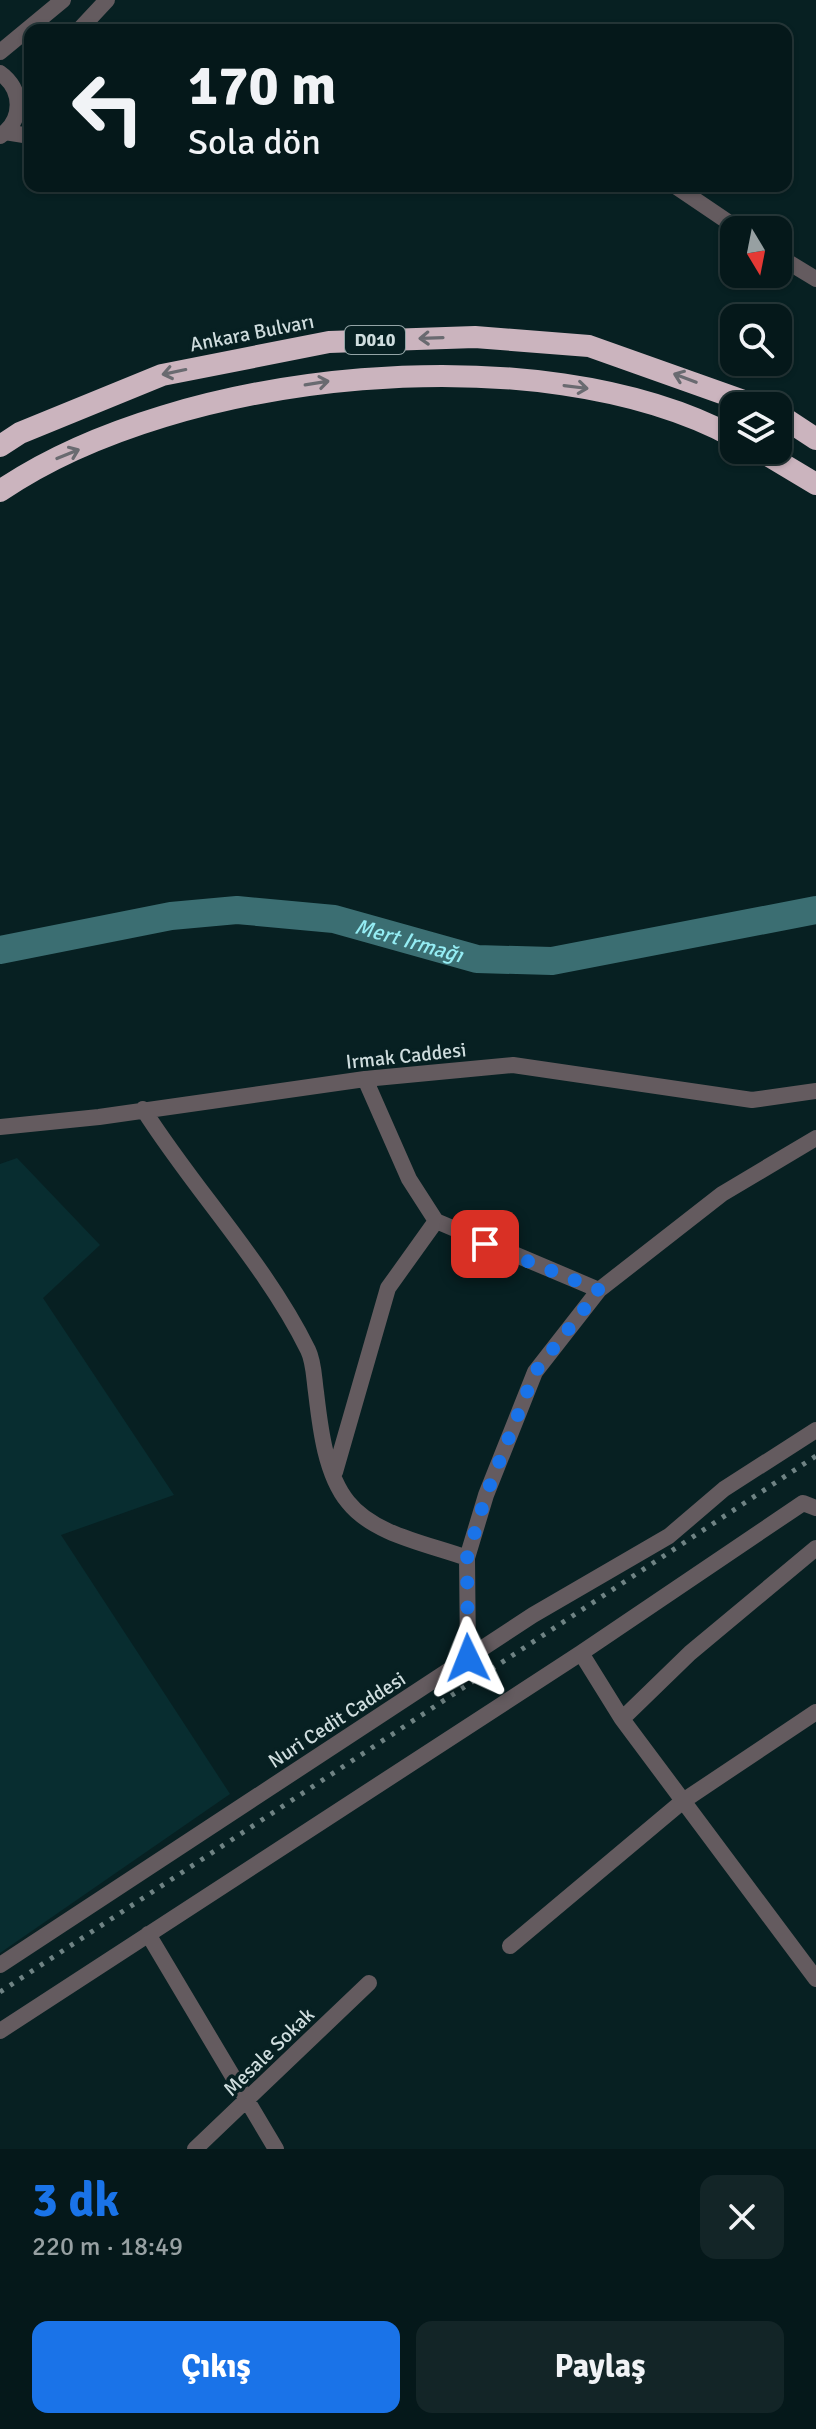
<!DOCTYPE html>
<html lang="tr">
<meta charset="utf-8">
<style>
body{margin:0;font-family:Signika,sans-serif;background:#132527;color:#f1f3f6;height:100vh;display:flex;flex-direction:column;font-size:30px;white-space:nowrap}
*{box-sizing:border-box;margin:0}
p{font-size:26px;color:#97a0a2}
.icon{flex:none;width:44px;height:44px;fill:none;stroke:currentColor;stroke-width:2;stroke-linecap:round;stroke-linejoin:round}
.map{position:relative;height:2149px;overflow:hidden}
.sheet{display:flex;flex-direction:column;background:#05181a;flex:1}
.sheet>*{flex:none}
.top-card{position:absolute;left:24px;top:24px;width:768px;height:168px;border-radius:16px;box-shadow:0 2px 6px #0004,0 0 0 2px #263739;background:#05181a;color:#f1f3f6;overflow:hidden}
.needle{width:52px;rotate:170deg}
.controls{position:absolute;left:720px;top:216px;display:grid;gap:16px}
.controls a{display:grid;place-items:center;width:72px;height:72px;border-radius:16px;background:#05181a;box-shadow:0 2px 6px #0004,0 0 0 2px #263739;font-size:40px}
.pin{position:absolute;display:grid;place-items:center;width:68px;height:68px;color:#fff;margin:-34px;border-radius:16px;box-shadow:0 4px 12px #0006}
.me{position:absolute;width:88px;margin:-44px;rotate:358deg;stroke-linejoin:round;filter:drop-shadow(0 0 6px #0008)}
.turn{display:flex;align-items:center;gap:28px;height:168px;padding:0 32px;font-size:36px}
.turn .icon{width:104px;height:104px;stroke-width:2.5}
.turn b{display:block;font-size:56px;line-height:68px}
.round{display:grid;place-items:center;flex:none;width:84px;height:84px;border-radius:16px;background:#132527}
.overview{display:flex;align-items:center;justify-content:space-between;height:136px;padding:0 32px}
h1{font-size:48px;font-weight:700;line-height:60px;color:#1a73e8}
.button{display:flex;gap:16px;margin-top:auto;padding:16px 32px}
.button a{flex:1;height:92px;border-radius:16px;background:#1a73e8;color:#fff;font-size:32px;font-weight:700;line-height:92px;text-align:center}
.button a+a{background:#132527;color:#f1f3f6}
.map>svg:first-child{display:block}
</style>
<div class="map">
<svg width="816" height="2149" viewBox="0 0 816 2149">
<rect width="100%" height="100%" fill="#072022"/>
<!-- built -->
<path fill="#082d30" d="M17 1158 100 1245 43 1298 174 1495 61 1535 230 1794 0 1953V1164Z"/>
<g fill="none" stroke-linecap="round" stroke-linejoin="round">
<!-- river -->
<path stroke="#3b6e72" stroke-width="28" id="s1" d="M0 950 171 916 237 910 334 919 477 959 552 961 816 910"/>
<!-- minor -->
<path stroke="#645b5f" stroke-width="16" d="M79 30 107 0
M0 52 63 0
M0 73C23 89 24 120 0 136
M5 132 30 136
M675 186 740 230
M778 256 816 279
M365 1079 409 1179 436 1221 599 1290
M143 1109C195 1191 265 1263 308 1350 314 1362 314 1379 316 1392 320 1426 325 1474 348 1502 374 1535 429 1544 467 1558
M0 1127 99 1117 365 1079 513 1065 752 1100 816 1091
M335 1472 388 1288 436 1221
M581 1653 622 1719 690 1653 816 1548
M468 1658 467 1558 486 1495 535 1372 599 1290 722 1194 816 1138
M622 1719 816 1979
M148 1934 276 2149
M510 1946 683 1801 816 1712
M0 1965 533 1615 669 1536 724 1489 816 1430
M0 2031 581 1653 803 1503 816 1508
M195 2149 369 1983"/>
<!-- highway -->
<path stroke="#cbb4be" stroke-width="22" d="M778 414 816 439
M0 446 20 433 162 375 329 342 475 337 589 346 758 406
M759 450 816 484
M0 491C179 369 541 333 734 437"/>
<!-- rail -->
<path stroke="#6f8384" stroke-width="5" stroke-dasharray="4 8" stroke-linecap="butt" d="M0 1992 816 1456"/>
</g>
<!-- one-way arrows -->
<defs><path id="oneway-shaft" d="M-6 0H5M1.5-3L5.5 0L1.5 3" fill="none" stroke-width="1.6" stroke-linecap="round" stroke-linejoin="round" transform="scale(2)"/></defs>
<g stroke="#696a70">
<use href="#oneway-shaft" transform="translate(431 338) rotate(178)"/>
<use href="#oneway-shaft" transform="translate(174 372) rotate(168)"/>
<use href="#oneway-shaft" transform="translate(685 378) rotate(-159)"/>
<use href="#oneway-shaft" transform="translate(317 383) rotate(-9)"/>
<use href="#oneway-shaft" transform="translate(576 387) rotate(7)"/>
<use href="#oneway-shaft" transform="translate(68 454) rotate(-22)"/>
</g>
<g fill="none" stroke-linecap="round" stroke-linejoin="round">
<!-- route -->
<path stroke="#1a73e8" stroke-width="14" stroke-dasharray="0 25.2" d="M468 1658 467 1558 486 1495 535 1372 599 1290 485 1244"/>
</g>
<g text-anchor="middle" dominant-baseline="central" stroke-width="7" stroke-linejoin="round" paint-order="stroke">
<!-- shield labels -->
<rect fill="#072022" stroke="#93a4a6" stroke-width="2" x="345" y="326" width="60" height="28" rx="6"/>
<g font-size="18" font-weight="bold" fill="#cfddde">
<text x="375" y="340">D010</text>
</g>
<!-- street labels -->
<g font-size="20" fill="#cfddde" stroke="#072022">
<text transform="translate(252 333) rotate(-11)">Ankara Bulvarı</text>
<text transform="translate(406 1056) rotate(-6)">Irmak Caddesi</text>
<text transform="translate(337 1720) rotate(-33)">Nuri Cedit Caddesi</text>
<text transform="translate(269 2052) rotate(-44)">Mesale Sokak</text>
</g>
<!-- water labels -->
<g font-size="22" font-style="italic" fill="#95edf4" stroke="#072022">
<text stroke="none"><textPath href="#s1" startOffset="416">Mert Irmağı</textPath></text>
</g>
</g>
</svg>
<div class="controls">
<a><svg class="needle" viewBox="-14 -14 28 28"><path d="M0-13l5 13h-10z" fill="#e53935"/><path d="M0 13l5-13h-10z" fill="#97a0a2"/></svg></a>
<a><svg class="icon" aria-label="search" viewBox="0 0 24 24"><circle cx="10" cy="10" r="6"/><path d="M15 15l6 6"/></svg></a>
<a><svg class="icon" aria-label="layers" viewBox="0 0 24 24"><path d="M12 4l9 5-9 5-9-5zM3 14l9 5 9-5"/></svg></a>
</div>
<div class="pin" style="left:485px;top:1244px;background:#d93025"><svg class="icon" aria-label="arrive" viewBox="0 0 24 24"><path d="M6 21V4h12l-3 4 3 4H6"/></svg></div>
<svg class="me" style="left:468px;top:1658px" viewBox="-20 -20 40 40"><path d="M0-17L14 15 0 8-14 15z" fill="#1a73e8" stroke="#fff" stroke-width="4"/></svg>
<div class="top-card">
<div class="turn"><svg class="icon" aria-label="left" viewBox="0 0 24 24"><path d="M17 20v-9H6M10 6l-5 5 5 5"/></svg><div><b>170 m</b>Sola dön</div></div>
</div>
</div>
<section class="sheet">
<div class="overview"><div><h1>3 dk</h1><p>220 m · 18:49</p></div><a class="round"><svg class="icon" aria-label="close" viewBox="0 0 24 24"><path d="M6 6l12 12M18 6L6 18"/></svg></a></div>
<div class="button"><a>Çıkış</a><a>Paylaş</a></div>
</section>
